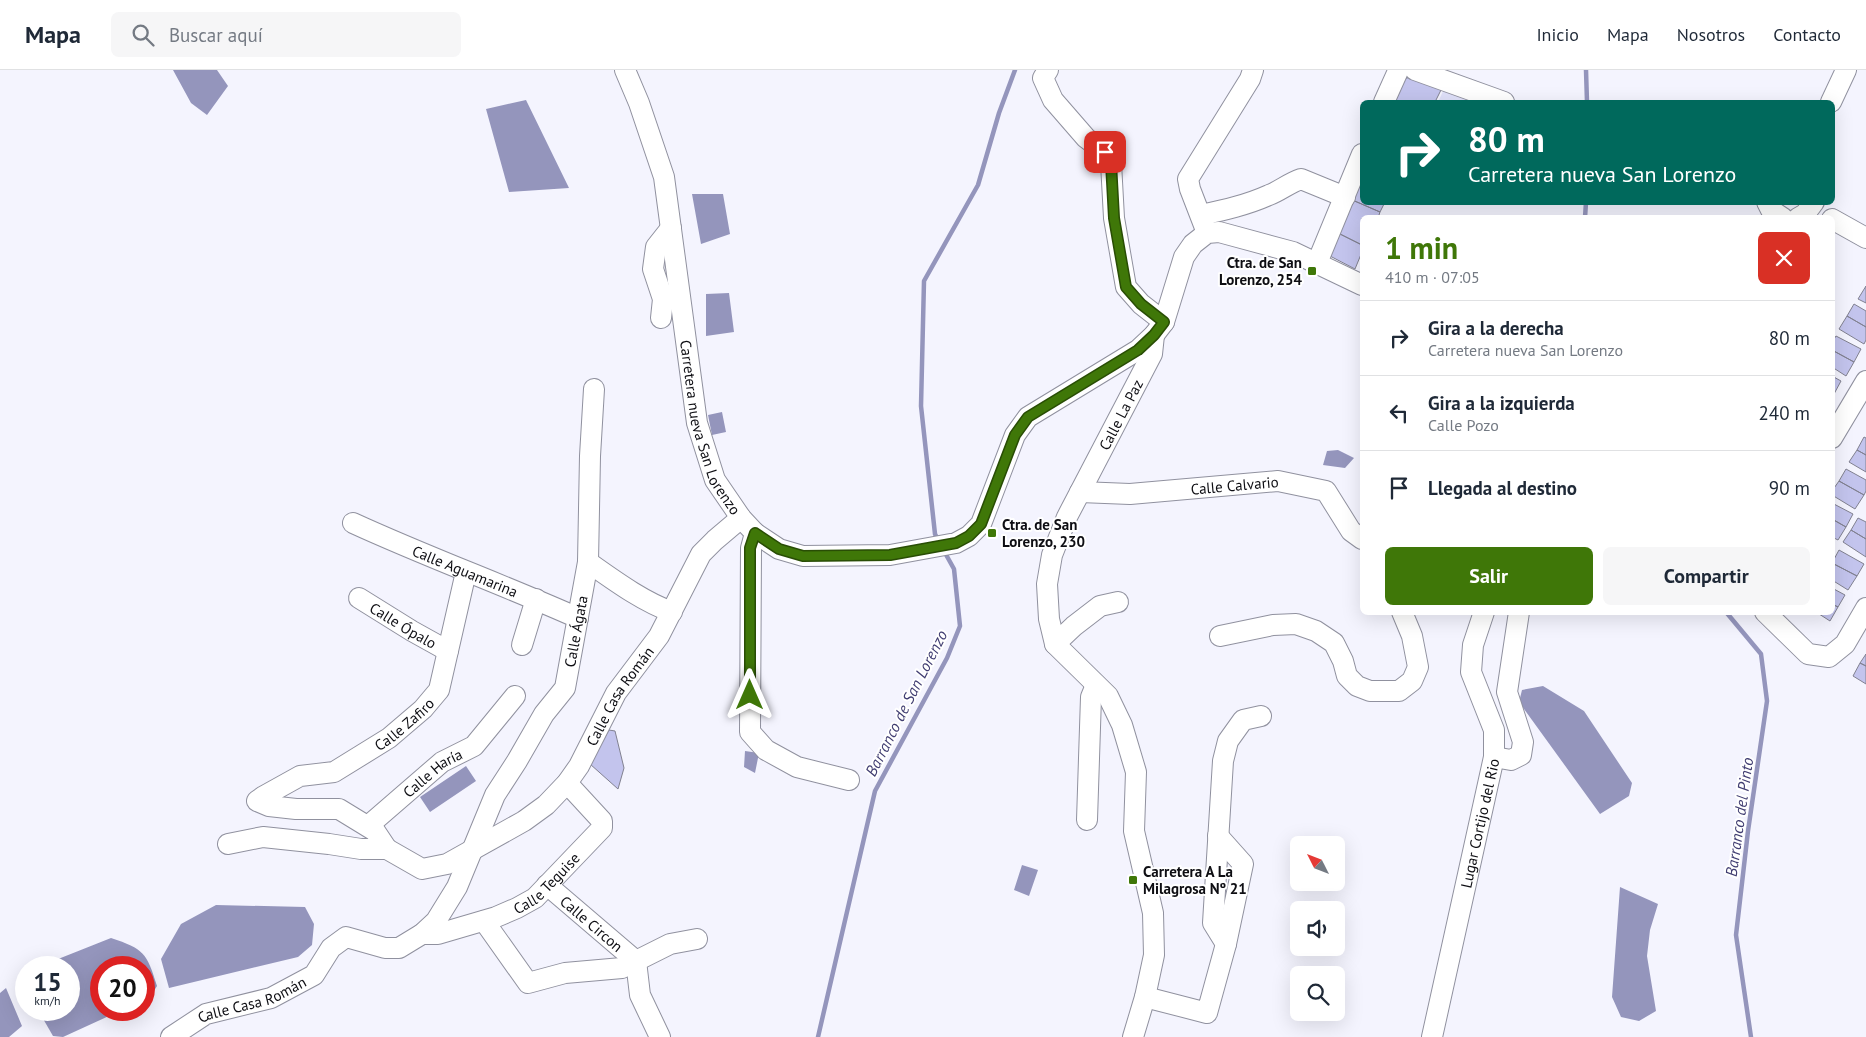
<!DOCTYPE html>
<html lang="es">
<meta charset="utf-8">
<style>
body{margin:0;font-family:"PT Sans",sans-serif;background:#f6f6f7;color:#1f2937;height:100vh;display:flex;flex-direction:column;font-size:19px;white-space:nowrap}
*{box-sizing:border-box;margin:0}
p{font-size:16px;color:#747a83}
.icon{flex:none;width:28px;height:28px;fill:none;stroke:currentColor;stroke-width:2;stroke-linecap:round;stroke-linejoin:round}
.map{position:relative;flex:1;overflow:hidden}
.drawer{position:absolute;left:1360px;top:145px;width:475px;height:400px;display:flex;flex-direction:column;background:#fff;border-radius:8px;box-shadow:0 5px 20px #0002}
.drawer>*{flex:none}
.guide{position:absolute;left:1360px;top:30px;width:475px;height:105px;border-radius:8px;box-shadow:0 5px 20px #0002;background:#00695c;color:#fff;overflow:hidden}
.needle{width:32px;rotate:312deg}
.tools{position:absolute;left:1290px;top:766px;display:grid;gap:10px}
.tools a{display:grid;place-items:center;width:55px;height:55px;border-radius:8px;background:#fff;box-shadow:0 5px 20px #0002;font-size:25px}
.speed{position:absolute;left:15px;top:886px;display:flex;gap:10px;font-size:25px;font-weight:700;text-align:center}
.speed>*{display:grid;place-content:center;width:65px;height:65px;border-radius:50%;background:#fff;box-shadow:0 5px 20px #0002;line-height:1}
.speed small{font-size:12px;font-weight:400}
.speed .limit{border:8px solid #d22;background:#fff;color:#111}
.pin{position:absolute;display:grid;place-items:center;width:42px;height:42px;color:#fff;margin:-21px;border-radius:10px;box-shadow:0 2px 8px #0006}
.me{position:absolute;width:55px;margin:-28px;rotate:0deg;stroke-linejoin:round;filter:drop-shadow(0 0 4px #0008)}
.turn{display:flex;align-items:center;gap:18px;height:105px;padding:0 25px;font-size:22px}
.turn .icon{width:65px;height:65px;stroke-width:2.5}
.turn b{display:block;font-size:35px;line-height:42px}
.round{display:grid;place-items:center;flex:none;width:52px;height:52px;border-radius:8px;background:#f6f6f7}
.summary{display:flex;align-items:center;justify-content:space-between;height:85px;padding:0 25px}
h1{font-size:30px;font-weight:600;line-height:38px;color:#3f7708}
.cta{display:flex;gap:10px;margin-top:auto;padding:10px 25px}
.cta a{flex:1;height:58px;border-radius:8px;background:#3f7708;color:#fff;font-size:20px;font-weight:600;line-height:58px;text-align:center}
.cta a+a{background:#f6f6f7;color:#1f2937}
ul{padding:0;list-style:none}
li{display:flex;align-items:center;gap:15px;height:75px;padding:0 25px;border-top:1px solid #e0e1e3}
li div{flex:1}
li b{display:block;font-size:19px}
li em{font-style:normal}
header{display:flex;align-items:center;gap:30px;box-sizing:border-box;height:70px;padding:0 25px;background:#fff;border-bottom:1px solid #e0e1e3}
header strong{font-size:24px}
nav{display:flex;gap:28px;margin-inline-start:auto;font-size:18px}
.search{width:350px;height:45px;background:#f6f6f7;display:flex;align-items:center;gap:12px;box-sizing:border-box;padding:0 18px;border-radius:8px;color:#747a83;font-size:19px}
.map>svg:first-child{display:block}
</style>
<header>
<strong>Mapa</strong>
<div class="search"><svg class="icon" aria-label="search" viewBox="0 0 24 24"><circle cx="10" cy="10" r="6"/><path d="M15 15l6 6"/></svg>Buscar aquí</div>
<nav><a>Inicio</a><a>Mapa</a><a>Nosotros</a><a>Contacto</a></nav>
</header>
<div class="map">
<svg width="1866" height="967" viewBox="0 0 1866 967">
<rect width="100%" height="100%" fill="#f4f4fe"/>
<!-- green -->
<path fill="#dfe0f9" d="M1446 15 1487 32H1438Z"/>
<!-- water -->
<path fill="#9495bc" d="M173 0H217L228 16 207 45 191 33Z
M526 30 569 118 509 122 486 39Z
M692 124H723L730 164 701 174Z
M729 223 734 262 706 266V224Z
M722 342 726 362 712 365 708 345Z
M1338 380 1354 388 1345 398 1323 395 1327 381Z
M1543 616 1584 641 1632 713 1629 726 1600 744 1519 632 1522 620Z
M745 681 759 683 755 703 744 697Z
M466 696 476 711 430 742 420 727Z
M1022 795 1038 800 1029 826 1014 820Z
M1620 817 1658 834 1650 860 1647 886 1656 941 1639 951 1621 947 1612 927Z
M216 835 305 837 314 854 312 875 298 887 169 918 161 889 181 854Z
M111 868C144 879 147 883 157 916L150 927 144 930V898H101V940H122L63 967 53 966 38 940H69V898L38 897Z
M6 918 22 956 9 967H0V923Z"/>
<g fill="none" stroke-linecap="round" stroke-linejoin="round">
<!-- stream -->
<path stroke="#9495bc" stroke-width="4.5" d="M1586 0 1587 32
M1585 148 1586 132
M939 472 935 464 921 336 924 211 978 115 999 43 1015 0
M1726 542 1761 584 1767 631 1748 761 1736 865 1751 967
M818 967 875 721 947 588 960 556 954 499 944 481"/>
</g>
<!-- building -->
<path fill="#c3c4ed" stroke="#818190" d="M1417 4 1444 14 1435 32H1392L1402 10Z
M1358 111 1362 113V132H1385L1380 142 1350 129Z
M1350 129 1380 142 1378 148H1362V175L1336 162Z
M1336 162 1362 175V182L1355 199 1330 186Z
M1866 216V233L1858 229Z
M1854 234 1866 241V257L1847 246Z
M1847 246 1866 257V270L1864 274 1839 259Z
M1836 266 1861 279 1854 292 1832 280V272Z
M1832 280 1854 292 1846 306 1832 297Z
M1832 306 1841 311 1834 324 1832 323Z
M1864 367 1866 368V385L1857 380Z
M1857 380 1866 385V402L1849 392Z
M1846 399 1866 410V421L1864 425 1839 411Z
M1839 411 1864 425 1855 439 1832 425V421Z
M1832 433 1853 444 1846 457 1832 449Z
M1858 448 1866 452V469L1851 460Z
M1832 449 1846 457 1838 470 1832 467Z
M1851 460 1866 469V487L1843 472Z
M1839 480 1864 494 1857 506 1832 493Z
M1832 493 1857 506 1848 520 1832 510Z
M1832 518 1845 525 1838 537 1832 534Z
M1832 534 1838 537 1830 551 1816 542H1832Z
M1866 584V596L1860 593Z
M1860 593 1866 596V614L1853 606Z
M609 660 615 661 624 698 618 719 590 694Z"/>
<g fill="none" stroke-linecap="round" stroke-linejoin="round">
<!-- minor casing -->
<g stroke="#90919f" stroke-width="22">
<g id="minor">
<path id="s1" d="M625 0 639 33 664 107 697 353 715 410 741 448 755 463 779 479 803 486 890 485 956 473 969 466 981 454 1015 365 1028 347 1138 280 1154 265 1164 252 1184 187 1193 174 1207 163 1219 162 1293 182 1362 215"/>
<path d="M1048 0 1043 8 1053 30 1086 68 1105 82 1111 93 1114 148 1126 217 1141 234 1164 252"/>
<path d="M1415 0 1504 32"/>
<path d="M1384 32 1398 1"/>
<path d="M1831 32 1846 0"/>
<path d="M1767 132 1771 140 1783 148"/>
<path d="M1201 145C1224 140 1247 135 1269 125 1280 121 1289 113 1301 109L1345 127"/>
<path d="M1798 148 1805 144 1814 132"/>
<path d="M1832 149 1866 168"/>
<path d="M1207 163 1190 119 1188 109 1250 9 1253 0"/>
<path d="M1317 193 1362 84"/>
<path d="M661 248 663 229 653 199 656 177 671 158"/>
<path d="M1832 368 1866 311"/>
<path id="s2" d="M1080 422 1130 424 1278 411 1326 421 1351 461 1362 469"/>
<path id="s3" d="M353 453C427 487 504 515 578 548"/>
<path d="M755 463 751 478 750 662 766 680 797 697 849 710"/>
<path d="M588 492C615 511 642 531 672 542"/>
<path id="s4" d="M359 528 412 561 448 581"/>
<path d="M1765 542 1808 584 1829 587 1845 574 1866 538"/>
<path d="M1220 566 1273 555 1296 554 1316 561 1334 573 1343 591 1347 606 1357 616 1370 621H1399L1412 611 1418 597 1412 566 1402 542"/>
<path d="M1055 574 1074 556 1100 536 1118 532"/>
<path d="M522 575 536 529"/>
<path d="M1494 687 1511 690 1521 685 1523 672 1507 622 1519 542"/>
<path d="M1087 750 1091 627 1096 615"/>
<path id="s5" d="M368 756 442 692 474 676 515 626"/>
<path id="s6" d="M228 774 263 767 329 774 361 779H387L422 799 447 794 524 751 546 735 567 713 579 696 616 623 659 566 701 484 715 470 741 448"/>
<path id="s7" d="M387 779 375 761 339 739H296L269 736 257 731 264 726 300 706 334 702 389 668 423 639 439 620 466 502"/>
<path id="s8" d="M547 815 636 891"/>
<path d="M484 851 528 913 565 903 622 898 670 874 697 869"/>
<path id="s9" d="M422 864H438L496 847 517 838 535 828 602 758V751L567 713"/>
<path d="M1226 874 1213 853 1223 691 1228 671 1243 650 1261 646"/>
<path d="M636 891 640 925 660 967"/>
<path d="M1145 927 1207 943 1226 874 1243 794 1218 766"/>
<path id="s10" d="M171 967 206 944 271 928 314 905 331 878 346 867 385 878H399L422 864 436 851 457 817 495 725 517 691 544 644 565 618 588 492 590 386 594 319"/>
<path id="s11" d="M1133 967 1145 927 1154 885 1153 843 1134 761 1136 702 1122 655 1108 626 1055 574 1049 549 1047 514 1052 485 1067 447 1152 284 1154 265"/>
<path id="s12" d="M1432 967 1494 687V660L1471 602 1473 575 1484 542"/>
</g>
</g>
<!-- minor -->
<use href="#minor" stroke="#fff" stroke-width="20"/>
</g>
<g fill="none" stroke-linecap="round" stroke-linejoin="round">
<!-- route casing -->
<g stroke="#294d05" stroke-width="12">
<path id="route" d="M750 625V478L755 463 779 479 803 486 890 485 956 473 969 466 981 454 1015 365 1028 347 1138 280 1154 265 1164 252 1141 234 1126 217 1114 148 1111 93 1105 82"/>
</g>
<!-- route -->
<use href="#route" stroke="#3f7708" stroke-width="9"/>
</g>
<!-- markers -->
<g fill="#3f7708" stroke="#fff" stroke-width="2">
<rect x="1307" y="196" width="10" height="10" rx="2.5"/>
<rect x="987" y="458" width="10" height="10" rx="2.5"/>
<rect x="1128" y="805" width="10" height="10" rx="2.5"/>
</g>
<g text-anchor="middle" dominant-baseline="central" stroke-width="4" stroke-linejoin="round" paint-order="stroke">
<!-- poi labels -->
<g font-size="15" font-weight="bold" fill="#0e0e13" stroke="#fff" text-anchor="start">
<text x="1302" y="192" text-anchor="end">Ctra. de San<tspan x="1302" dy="17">Lorenzo, 254</tspan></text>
<text x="1002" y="454">Ctra. de San<tspan x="1002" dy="17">Lorenzo, 230</tspan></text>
<text x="1143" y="801">Carretera A La<tspan x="1143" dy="17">Milagrosa Nº 21</tspan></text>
</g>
<!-- street labels -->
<g font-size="15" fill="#0e0e13" stroke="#fff">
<text stroke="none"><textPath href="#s11" startOffset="672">Calle La Paz</textPath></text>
<text stroke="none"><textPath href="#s1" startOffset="370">Carretera nueva San Lorenzo</textPath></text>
<text stroke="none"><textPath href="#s2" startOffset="155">Calle Calvario</textPath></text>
<text stroke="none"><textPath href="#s3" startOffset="122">Calle Aguamarina</textPath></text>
<text stroke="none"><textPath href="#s4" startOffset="52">Calle Ópalo</textPath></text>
<text stroke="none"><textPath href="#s10" startOffset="634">Calle Ágata</textPath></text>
<text stroke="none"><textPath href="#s6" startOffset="474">Calle Casa Román</textPath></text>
<text stroke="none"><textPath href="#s7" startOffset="316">Calle Zafiro</textPath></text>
<text stroke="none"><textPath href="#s5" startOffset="84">Calle Haría</textPath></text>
<text stroke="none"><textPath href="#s12" startOffset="219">Lugar Cortijo del Rio</textPath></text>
<text stroke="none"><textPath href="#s9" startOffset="138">Calle Teguise</textPath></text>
<text stroke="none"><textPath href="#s8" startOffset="59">Calle Circon</textPath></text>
<text stroke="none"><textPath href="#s10" startOffset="90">Calle Casa Román</textPath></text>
</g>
<!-- water labels -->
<g font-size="16" font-style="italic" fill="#403d71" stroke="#fff">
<text transform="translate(906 633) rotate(-63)">Barranco de San Lorenzo</text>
<text transform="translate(1739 747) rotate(-82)">Barranco del Pinto</text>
</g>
</g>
</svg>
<div class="tools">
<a><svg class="needle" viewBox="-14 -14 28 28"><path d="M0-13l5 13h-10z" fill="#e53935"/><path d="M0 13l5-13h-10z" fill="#747a83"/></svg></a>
<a><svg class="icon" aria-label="sound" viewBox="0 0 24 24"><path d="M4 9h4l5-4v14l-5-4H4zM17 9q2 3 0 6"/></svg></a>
<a><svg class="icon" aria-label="search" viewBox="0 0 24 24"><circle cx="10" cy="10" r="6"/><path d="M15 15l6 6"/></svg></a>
</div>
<div class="speed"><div>15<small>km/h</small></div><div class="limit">20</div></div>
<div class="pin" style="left:1105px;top:82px;background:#d93025"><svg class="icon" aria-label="arrive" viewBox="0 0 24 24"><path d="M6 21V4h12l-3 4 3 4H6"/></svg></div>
<svg class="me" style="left:750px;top:625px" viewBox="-20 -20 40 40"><path d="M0-17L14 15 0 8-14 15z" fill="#3f7708" stroke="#fff" stroke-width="4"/></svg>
<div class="guide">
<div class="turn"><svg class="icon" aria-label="right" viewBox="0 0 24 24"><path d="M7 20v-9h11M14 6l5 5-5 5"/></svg><div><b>80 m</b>Carretera nueva San Lorenzo</div></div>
</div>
<section class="drawer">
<div class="summary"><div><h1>1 min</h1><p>410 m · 07:05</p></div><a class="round" style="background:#d93025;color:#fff"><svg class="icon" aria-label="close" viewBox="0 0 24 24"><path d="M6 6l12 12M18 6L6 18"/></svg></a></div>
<ul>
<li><svg class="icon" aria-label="right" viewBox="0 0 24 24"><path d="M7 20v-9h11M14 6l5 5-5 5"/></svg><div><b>Gira a la derecha</b><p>Carretera nueva San Lorenzo</p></div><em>80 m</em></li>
<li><svg class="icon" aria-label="left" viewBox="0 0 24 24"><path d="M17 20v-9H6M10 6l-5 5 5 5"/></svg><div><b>Gira a la izquierda</b><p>Calle Pozo</p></div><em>240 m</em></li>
<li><svg class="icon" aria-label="arrive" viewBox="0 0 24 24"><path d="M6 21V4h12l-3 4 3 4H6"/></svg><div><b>Llegada al destino</b></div><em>90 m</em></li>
</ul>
<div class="cta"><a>Salir</a><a>Compartir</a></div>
</section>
</div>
